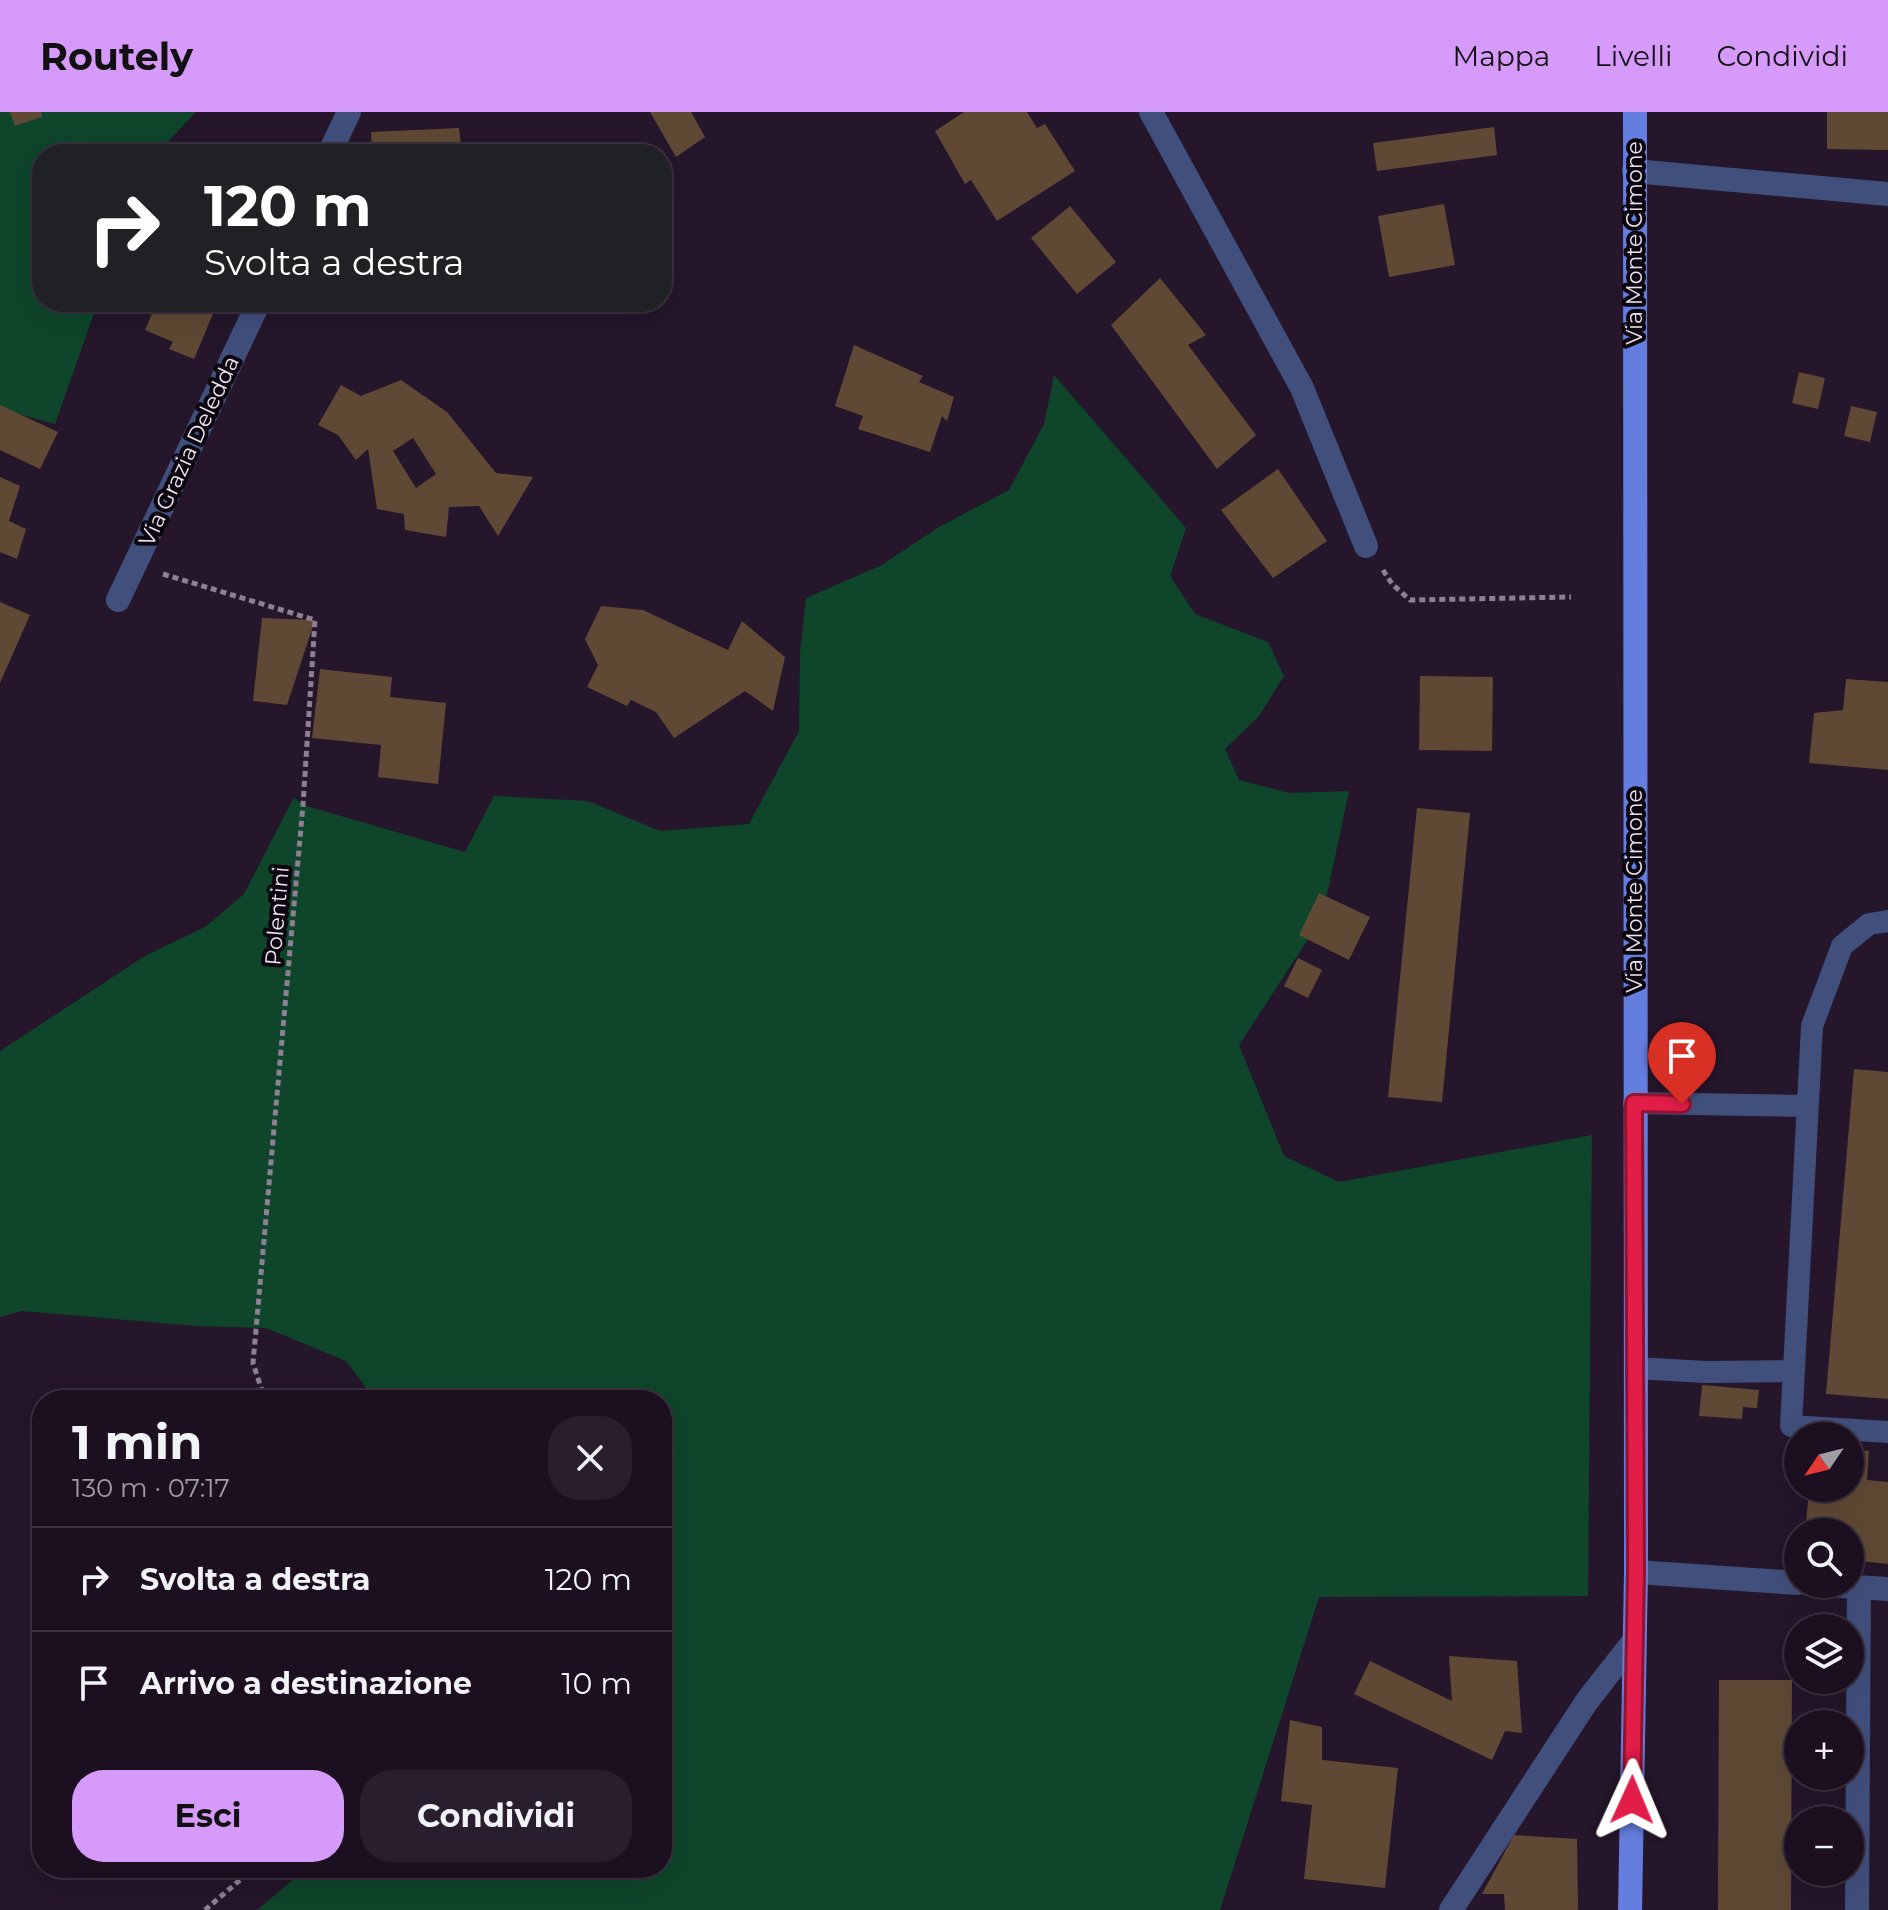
<!DOCTYPE html>
<html lang="it">
<meta charset="utf-8">
<style>
body{margin:0;font-family:Montserrat,sans-serif;background:#291e2d;color:#f1f3f6;height:100vh;display:flex;flex-direction:column;font-size:30px;white-space:nowrap}
*{box-sizing:border-box;margin:0}
p{font-size:26px;color:#a09da5}
.icon{flex:none;width:44px;height:44px;fill:none;stroke:currentColor;stroke-width:2;stroke-linecap:round;stroke-linejoin:round}
.map{position:relative;flex:1;overflow:hidden}
.sheet{position:absolute;left:32px;top:1278px;width:640px;height:488px;display:flex;flex-direction:column;background:#1c1020;border-radius:32px;box-shadow:0 8px 32px #0002,0 0 0 2px #3a303e}
.sheet>*{flex:none}
.guide{position:absolute;left:32px;top:32px;width:640px;height:168px;border-radius:32px;box-shadow:0 8px 32px #0002,0 0 0 2px #3a303e;background:#202124;color:#fff;overflow:hidden}
.needle{width:52px;rotate:235deg}
.fabs{position:absolute;left:1784px;top:1310px;display:grid;gap:16px}
.fabs a{display:grid;place-items:center;width:80px;height:80px;border-radius:50%;background:#1c1020;box-shadow:0 8px 32px #0002,0 0 0 2px #3a303e;font-size:40px}
.pin{position:absolute;display:grid;place-items:center;width:68px;height:68px;color:#fff;margin:-82px -34px;border-radius:50% 50% 50% 0;rotate:-45deg;box-shadow:0 0 8px #0007}
.pin .icon{rotate:45deg}
.me{position:absolute;width:88px;margin:-44px;rotate:1deg;stroke-linejoin:round;filter:drop-shadow(0 0 6px #0008)}
.turn{display:flex;align-items:center;gap:28px;height:168px;padding:0 40px;font-size:36px}
.turn .icon{width:104px;height:104px;stroke-width:2.5}
.turn b{display:block;font-size:56px;line-height:68px}
.round{display:grid;place-items:center;flex:none;width:84px;height:84px;border-radius:32px;background:#291e2d}
.headline{display:flex;align-items:center;justify-content:space-between;height:136px;padding:0 40px}
h1{font-size:48px;font-weight:700;line-height:60px}
.action{display:flex;gap:16px;margin-top:auto;padding:16px 40px}
.action a{flex:1;height:92px;border-radius:32px;background:#d69bfa;color:#111;font-size:32px;font-weight:700;line-height:92px;text-align:center}
.action a+a{background:#291e2d;color:#f1f3f6}
ul{padding:0;list-style:none}
li{display:flex;align-items:center;gap:24px;height:104px;padding:0 40px;border-top:2px solid #3a303e}
li div{flex:1}
li b{display:block;font-size:30px}
li em{font-style:normal}
header{display:flex;align-items:center;gap:48px;box-sizing:border-box;height:112px;padding:0 40px;background:#d69bfa;color:#111}
header strong{font-size:38px}
nav{display:flex;gap:44px;margin-inline-start:auto;font-size:28px}
.map>svg:first-child{display:block}
</style>
<header>
<strong>Routely</strong>
<nav><a>Mappa</a><a>Livelli</a><a>Condividi</a></nav>
</header>
<div class="map">
<svg width="1888" height="1798" viewBox="0 0 1888 1798">
<rect width="100%" height="100%" fill="#25162b"/>
<!-- green -->
<path fill="#0e452b" d="M0 0H196L156 42H42V190H98L55 312 0 297Z
M1054 263 1186 416 1170 464 1195 502 1268 530 1284 564 1259 604 1225 637 1239 668 1289 681 1349 679 1322 806 1239 933 1284 1044 1339 1070 1592 1023 1588 1484 1319 1485 1220 1798H257L307 1756H662V1288H375L346 1249 266 1216 197 1214 22 1199 0 1205V939L145 844 205 815 244 782 294 685 303 693 465 740 494 684 588 689 660 719 749 712 799 619 800 541 806 486 880 454 939 415 1009 378 1044 312Z"/>
<!-- building -->
<path fill="#5f4934" fill-rule="evenodd" d="M10 0H41L42 5 15 14Z
M650 0H691L705 25 676 45Z
M964 0H1027L1037 16 1045 12 1075 59 997 109 971 68 965 72 935 19Z
M1827 0H1888V38L1827 37Z
M1494 15 1497 43 1377 59 1373 31Z
M459 16 462 42H372L371 20Z
M1444 92 1455 153 1389 165 1378 104Z
M1070 94 1116 150 1077 182 1031 126Z
M1160 166 1206 223 1188 233 1256 323 1217 357 1111 213Z
M157 190H218L194 247 169 237 173 230 145 218Z
M854 233 923 264 919 270 954 285 947 309 942 304 930 340 858 317 863 304 835 294Z
M1799 260 1825 266 1818 297 1792 291Z
M401 268 447 300 496 361 533 365 498 424 479 394 449 395 446 425 405 418 404 402 377 397 368 337 356 348 338 323 318 313 341 273 361 284ZM413 326 436 362 416 376 393 339Z
M0 293 58 320 40 357 0 338Z
M1851 294 1877 300 1870 330 1844 324Z
M1278 357 1327 429 1273 466 1221 398Z
M0 365 20 374 9 409 26 417 17 447 0 440Z
M0 490 30 503 0 571Z
M601 494 643 498 728 538 742 509 785 545 773 599 745 579 674 626 656 600 631 588 627 594 587 575 598 553 585 527Z
M262 506 315 508 287 593 253 589Z
M320 557 392 565 390 585 446 591 438 672 378 665 381 633 312 626Z
M1420 564 1493 565 1492 639 1419 638Z
M1846 567 1888 570V658L1809 651 1814 601 1843 598Z
M1417 696 1470 701 1442 990 1388 985Z
M1319 781 1370 805 1349 848 1299 823Z
M1298 846 1322 858 1308 886 1284 874Z
M1854 957 1888 960V1287L1826 1282Z
M1702 1273 1759 1278 1757 1296 1743 1295 1742 1307 1699 1304Z
M1850 1338 1869 1339 1867 1368 1888 1370V1452L1850 1448V1420H1819V1414L1806 1413 1809 1376H1850Z
M1449 1544 1517 1549 1522 1621 1505 1619 1492 1648 1354 1582 1370 1549 1452 1589Z
M1719 1568H1792L1791 1798H1718Z
M1290 1608 1322 1615V1648L1398 1656 1385 1776 1304 1767 1312 1693 1281 1689Z
M1514 1723 1577 1727 1578 1798H1505L1504 1782H1482Z"/>
<g fill="none" stroke-linecap="round" stroke-linejoin="round">
<!-- path -->
<path stroke="#8d8092" stroke-width="5" stroke-dasharray="6 4" stroke-linecap="butt" d="M1383 458 1392 472 1410 488 1571 485
M163 462 315 508 303 693 253 1251 265 1288
M205 1798 254 1756"/>
<!-- lane -->
<path stroke="#414f7d" stroke-width="22" d="M1888 809 1869 812 1842 834 1812 914 1791 1314 1888 1320
M1634 991 1807 994
M1635 1256 1706 1260 1793 1259"/>
<!-- street -->
<path stroke="#414f7d" stroke-width="24" d="M1151 0 1302 276 1366 434
M329 42 349 0
M1634 59 1888 82
M118 488 259 190
M1636 1460 1798 1471
M1809 1472 1888 1477
M1451 1798 1587 1589 1634 1529
M1857 1798 1859 1475"/>
<!-- primary -->
<path stroke="#647edf" stroke-width="24" d="M1630 1798 1636 1460 1635 0"/>
</g>
<g fill="none" stroke-linecap="round" stroke-linejoin="round">
<!-- route casing -->
<g stroke="#92132f" stroke-width="20">
<path id="route" d="M1632 1688 1636 1460 1634 991 1682 992"/>
</g>
<!-- route -->
<use href="#route" stroke="#e11d48" stroke-width="14"/>
</g>
<g text-anchor="middle" dominant-baseline="central" stroke-width="8" stroke-linejoin="round" paint-order="stroke">
<!-- street labels -->
<g font-size="22" fill="#ede2f1" stroke="#0b050d">
<text transform="translate(1634 131) rotate(-90)">Via Monte Cimone</text>
<text transform="translate(189 339) rotate(-65)">Via Grazia Deledda</text>
<text transform="translate(1634 779) rotate(-90)">Via Monte Cimone</text>
<text transform="translate(277 804) rotate(-85)">Polentini</text>
</g>
</g>
</svg>
<div class="fabs">
<a><svg class="needle" viewBox="-14 -14 28 28"><path d="M0-13l5 13h-10z" fill="#e53935"/><path d="M0 13l5-13h-10z" fill="#a09da5"/></svg></a>
<a><svg class="icon" aria-label="search" viewBox="0 0 24 24"><circle cx="10" cy="10" r="6"/><path d="M15 15l6 6"/></svg></a>
<a><svg class="icon" aria-label="layers" viewBox="0 0 24 24"><path d="M12 4l9 5-9 5-9-5zM3 14l9 5 9-5"/></svg></a>
<a>+</a>
<a>−</a>
</div>
<div class="pin" style="left:1682px;top:992px;background:#d93025"><svg class="icon" aria-label="arrive" viewBox="0 0 24 24"><path d="M6 21V4h12l-3 4 3 4H6"/></svg></div>
<svg class="me" style="left:1632px;top:1688px" viewBox="-20 -20 40 40"><path d="M0-17L14 15 0 8-14 15z" fill="#e11d48" stroke="#fff" stroke-width="4"/></svg>
<div class="guide">
<div class="turn"><svg class="icon" aria-label="right" viewBox="0 0 24 24"><path d="M7 20v-9h11M14 6l5 5-5 5"/></svg><div><b>120 m</b>Svolta a destra</div></div>
</div>
<section class="sheet">
<div class="headline"><div><h1>1 min</h1><p>130 m · 07:17</p></div><a class="round"><svg class="icon" aria-label="close" viewBox="0 0 24 24"><path d="M6 6l12 12M18 6L6 18"/></svg></a></div>
<ul>
<li><svg class="icon" aria-label="right" viewBox="0 0 24 24"><path d="M7 20v-9h11M14 6l5 5-5 5"/></svg><div><b>Svolta a destra</b></div><em>120 m</em></li>
<li><svg class="icon" aria-label="arrive" viewBox="0 0 24 24"><path d="M6 21V4h12l-3 4 3 4H6"/></svg><div><b>Arrivo a destinazione</b></div><em>10 m</em></li>
</ul>
<div class="action"><a>Esci</a><a>Condividi</a></div>
</section>
</div>
